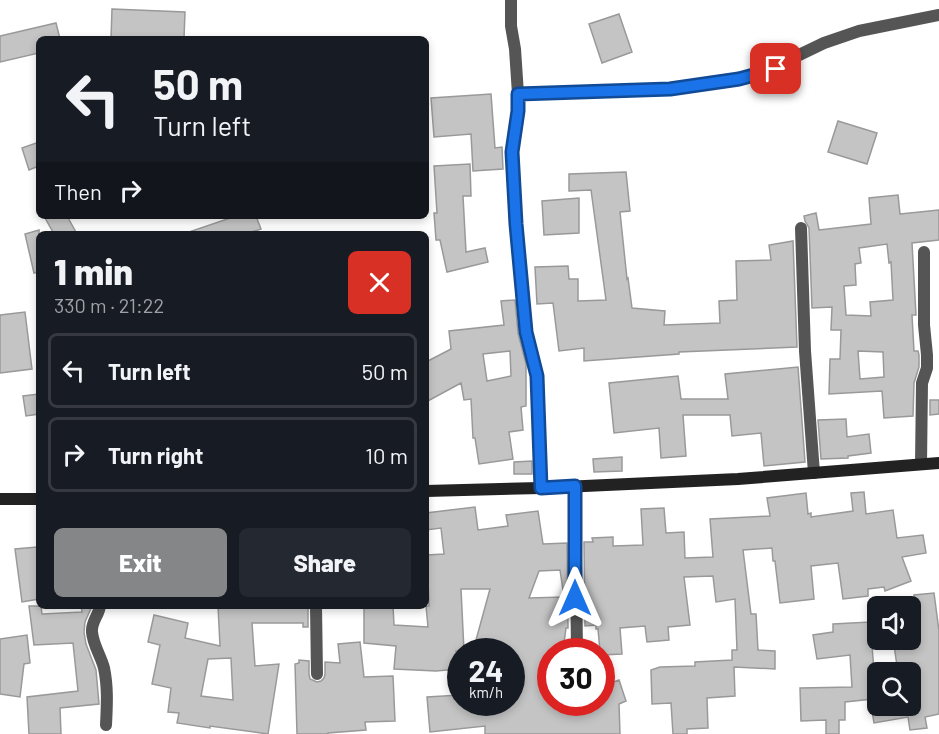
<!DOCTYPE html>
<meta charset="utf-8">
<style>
body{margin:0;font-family:Barlow,sans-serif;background:#242831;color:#f1f3f6;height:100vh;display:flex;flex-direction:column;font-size:22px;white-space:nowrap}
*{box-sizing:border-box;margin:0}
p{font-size:20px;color:#9ea1a6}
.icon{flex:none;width:33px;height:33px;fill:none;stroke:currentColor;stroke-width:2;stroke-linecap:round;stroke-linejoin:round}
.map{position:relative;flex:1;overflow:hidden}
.drawer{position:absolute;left:36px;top:231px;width:393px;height:378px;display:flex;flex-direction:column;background:#171b24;border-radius:9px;box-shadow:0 3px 9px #0003}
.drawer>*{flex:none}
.guide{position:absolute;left:36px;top:36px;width:393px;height:183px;border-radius:9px;box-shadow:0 3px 9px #0003;background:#171b24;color:#f1f3f6;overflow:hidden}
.tools{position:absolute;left:867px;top:596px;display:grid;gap:12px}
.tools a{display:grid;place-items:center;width:54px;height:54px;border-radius:9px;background:#171b24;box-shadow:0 3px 9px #0003;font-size:30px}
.speed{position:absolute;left:447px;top:638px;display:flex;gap:12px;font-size:30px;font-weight:700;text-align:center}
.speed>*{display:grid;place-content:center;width:78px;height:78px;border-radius:50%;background:#171b24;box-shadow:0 3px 9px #0003;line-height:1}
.speed small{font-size:15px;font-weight:400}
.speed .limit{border:9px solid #d22;background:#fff;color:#111}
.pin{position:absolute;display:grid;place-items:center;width:51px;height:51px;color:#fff;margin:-26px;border-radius:12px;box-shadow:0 3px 9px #0006}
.me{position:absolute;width:66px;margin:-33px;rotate:0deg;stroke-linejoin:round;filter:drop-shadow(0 0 4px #0008)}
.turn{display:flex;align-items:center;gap:21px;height:126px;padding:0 18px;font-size:27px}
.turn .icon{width:78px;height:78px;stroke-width:2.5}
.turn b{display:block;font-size:42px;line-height:51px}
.then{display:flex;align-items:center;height:57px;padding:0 18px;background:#0003;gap:12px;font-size:22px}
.round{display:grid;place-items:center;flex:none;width:63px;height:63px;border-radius:9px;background:#242831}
.overview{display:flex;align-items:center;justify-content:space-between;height:102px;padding:0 18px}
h1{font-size:36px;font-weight:800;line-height:45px}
.action{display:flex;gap:12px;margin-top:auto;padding:12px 18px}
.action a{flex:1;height:69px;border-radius:9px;background:#858687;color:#fff;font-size:24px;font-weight:800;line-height:69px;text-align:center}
.action a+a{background:#242831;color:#f1f3f6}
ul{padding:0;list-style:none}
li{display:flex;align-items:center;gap:18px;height:75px;margin:0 12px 9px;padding:0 6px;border:3px solid #363941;border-radius:9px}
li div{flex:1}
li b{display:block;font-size:22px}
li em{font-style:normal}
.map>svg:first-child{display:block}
</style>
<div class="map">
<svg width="939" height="734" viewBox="0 0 939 734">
<rect width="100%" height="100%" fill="#fff"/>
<!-- building -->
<path fill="#c4c4c4" stroke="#999" stroke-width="1.5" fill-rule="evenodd" d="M112 9 185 12 184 39H111Z
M619 14 632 52 602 63 589 24Z
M56 23 60 39H39V53L0 62V36Z
M491 94 495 148 502 147 503 169 473 171 471 134 434 137 431 98Z
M838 121 877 133 867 164 828 152Z
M39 142V166L29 170 22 148Z
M470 164 471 196H463L466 252 485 248 488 262 447 272 440 240H436L434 213H437L434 166Z
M626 172 630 211 620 212 627 279 628 278 632 308 665 311 664 325 720 323 719 301 737 300 736 261 771 260 769 245 793 241 797 347 679 352V354L584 361V348L559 351 553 303 537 304 535 267 568 266 569 279H578V301L606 300 591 190 569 191V174Z
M898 195 900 214 939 210V240L912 243 916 315H912L914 351H918L919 355V367L914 383 913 416 884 418 882 391 829 394 830 359H840L841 330H831L832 307 812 308 809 228 805 221 804 216 816 213 819 230 871 224 869 198ZM887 244 889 263 891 262 893 300 870 302 871 316 846 315 844 286 856 285 855 264 861 263 859 248ZM858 351 883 352 884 377 860 379Z
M579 198V233L544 235 542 201Z
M44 216H67L77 234H54Z
M236 216H256L261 229 245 234H189V232Z
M39 230V272L34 273 25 234Z
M515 300 518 333 526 364V406L521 407 523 430 509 432 513 459 479 464 475 438H473L471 399 464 400 461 383 426 402V362L451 349 449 331 504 325 501 301ZM510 351 511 376 487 381 483 354Z
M25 312 32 369 0 373V315Z
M798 367 805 462 764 466 761 433 732 436 730 415H683L686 456 661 458 659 428 614 433 609 383 678 376 681 399H728L725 374Z
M39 394V414L26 416 23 396Z
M930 400H939V414L930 415Z
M846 419 847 437 869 434 871 453 848 456V458L821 459 818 420Z
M622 457V471L594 472 593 459Z
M532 461V474H514V462Z
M864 492 866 514 893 510 897 538 923 535 926 553 902 557 911 581 885 591 884 587 868 589V596L843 599 838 563 811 566 814 599 780 603 775 561H773L772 548 743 550 751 614H756L758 650 775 651V669L734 667 735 696 707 698 708 728 687 729V734H673L671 703 652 704 651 670 660 667 695 666V662L732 660V650H737L735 599 716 602 713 576 684 577 690 625 668 627 669 640 647 642 645 626 620 628 622 654 602 655V651H600L598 629H596V625L585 626 584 542H593L592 538 613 537V546L643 545 641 509 664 508 666 533 684 532 685 558 713 557 710 519 770 516 767 498 806 493 808 514 811 513V517L853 511 851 493Z
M475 507 478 530 508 526 506 515 538 511 543 544 567 543 568 628H566L563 651H550V702H602V686L619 680 626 701 619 704 620 734H485V726L430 732 427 697 460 695V702H512V651H473L490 589H461L464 651H456L458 669 436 671 394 669 396 646 364 643V606H393L394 625 428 627 426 606H429L427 555 444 554 441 528 426 530V513ZM560 570 564 597 529 598 539 571Z
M37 547 39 566V599L22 602 15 549Z
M934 593 939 631V714L925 717 927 728 910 730 908 717 874 723 871 705H910V672H898L893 639H915L912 623 917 622 914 595Z
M29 606H41L42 614 82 612 81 606H92L85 622 84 632 86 644 96 670 99 704 60 708 61 734H29L27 697 78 691 73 643 34 645Z
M218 606H308V627H303V623H252L255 666 279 664 268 734 210 726V728L177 723 179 713 168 712 171 688 152 684 160 645 148 642 154 615 188 623 185 638 220 646ZM231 658 233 700 201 696 208 659Z
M870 622 874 670 870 671 873 699 845 702V720H839V734H826V720L801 721 800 688 852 687 850 655 817 659 813 635 833 632V624Z
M27 635 30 663 24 664 20 697 0 694V639Z
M360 642 364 677 393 676 395 721 365 722 366 730 328 733V734H297L295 664 299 663V660L309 661V674L310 679 317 682 321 681 324 678 325 674V662L340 663 338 644Z"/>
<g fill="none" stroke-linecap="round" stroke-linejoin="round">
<!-- street -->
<path stroke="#555" stroke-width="12" d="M511 0V26L515 49 518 94V111L512 152 516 224 526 332 537 376 541 488
M518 94 671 89 739 79 776 69 797 56 824 43 859 31 939 15
M801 228 805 351 814 473
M921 464 922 383 927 368V355L924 325V252
M575 486 577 651
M100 606C99 615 91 622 92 632 93 645 101 656 104 668 108 687 107 705 106 725
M316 606 317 674"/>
<!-- secondary -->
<path stroke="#222" stroke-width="12" d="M426 491 541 488 738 479 939 463
M0 499H39"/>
</g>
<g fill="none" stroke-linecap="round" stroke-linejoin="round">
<!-- route casing -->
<g stroke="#114b97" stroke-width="15">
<path id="route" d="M575 598V486L541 488 537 376 526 332 516 224 512 152 518 111V94L670 89 739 79 776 69"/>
</g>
<!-- route -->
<use href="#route" stroke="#1a73e8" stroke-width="10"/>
</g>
</svg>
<div class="tools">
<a><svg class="icon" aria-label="sound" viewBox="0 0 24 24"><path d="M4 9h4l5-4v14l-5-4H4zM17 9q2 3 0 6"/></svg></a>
<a><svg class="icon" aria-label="search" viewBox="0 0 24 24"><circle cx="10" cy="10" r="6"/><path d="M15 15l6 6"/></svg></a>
</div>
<div class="speed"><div>24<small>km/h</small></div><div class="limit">30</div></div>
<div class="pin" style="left:776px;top:69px;background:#d93025"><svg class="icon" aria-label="arrive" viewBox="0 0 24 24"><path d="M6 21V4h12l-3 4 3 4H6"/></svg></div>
<svg class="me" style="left:575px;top:598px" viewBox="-20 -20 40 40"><path d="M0-17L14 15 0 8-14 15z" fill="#1a73e8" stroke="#fff" stroke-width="4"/></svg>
<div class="guide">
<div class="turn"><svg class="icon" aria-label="left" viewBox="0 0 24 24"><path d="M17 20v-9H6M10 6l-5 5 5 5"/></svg><div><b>50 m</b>Turn left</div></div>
<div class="then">Then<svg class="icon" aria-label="right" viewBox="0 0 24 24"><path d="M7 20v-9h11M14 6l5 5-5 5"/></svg></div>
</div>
<section class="drawer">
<div class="overview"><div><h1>1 min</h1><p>330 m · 21:22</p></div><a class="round" style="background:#d93025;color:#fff"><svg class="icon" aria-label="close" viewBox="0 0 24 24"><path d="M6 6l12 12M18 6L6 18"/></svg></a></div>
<ul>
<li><svg class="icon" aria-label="left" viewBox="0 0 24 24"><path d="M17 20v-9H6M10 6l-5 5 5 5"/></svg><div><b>Turn left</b></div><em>50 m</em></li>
<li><svg class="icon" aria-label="right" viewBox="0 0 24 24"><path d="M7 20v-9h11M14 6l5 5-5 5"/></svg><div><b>Turn right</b></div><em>10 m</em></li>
</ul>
<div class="action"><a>Exit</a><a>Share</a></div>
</section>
</div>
